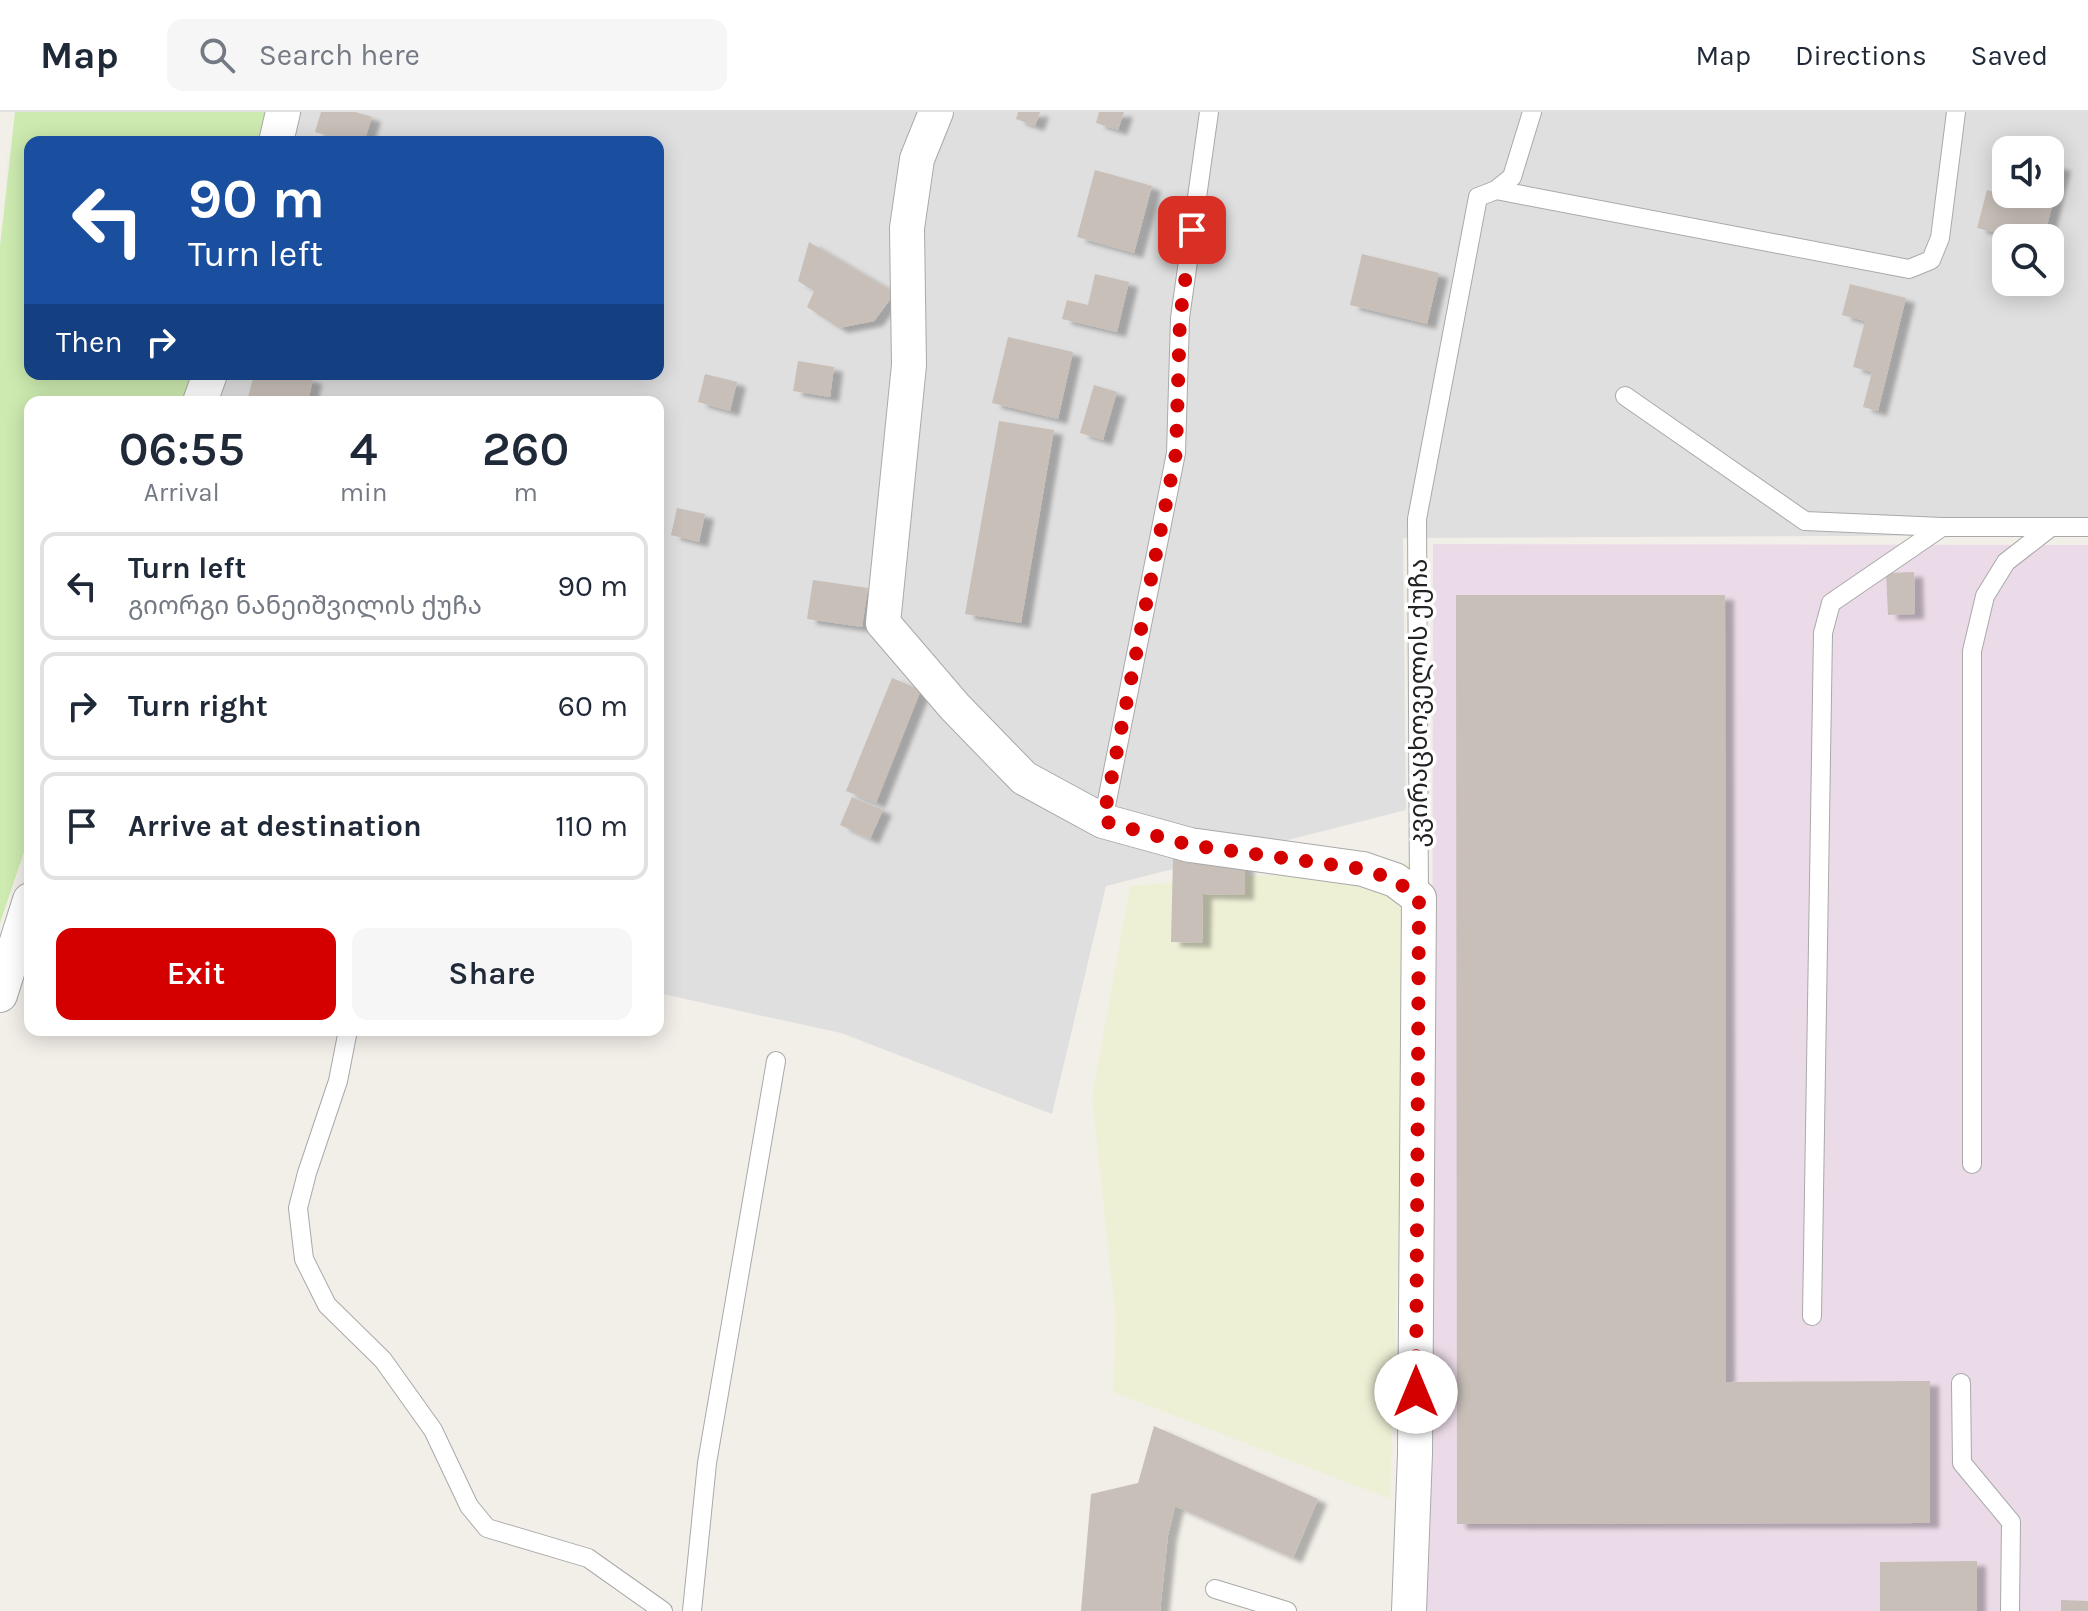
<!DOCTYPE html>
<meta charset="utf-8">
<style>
body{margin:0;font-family:Karla,"Noto Sans Georgian",sans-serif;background:#f6f6f7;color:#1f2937;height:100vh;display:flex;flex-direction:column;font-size:30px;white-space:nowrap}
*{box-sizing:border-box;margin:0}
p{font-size:26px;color:#747a83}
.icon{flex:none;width:44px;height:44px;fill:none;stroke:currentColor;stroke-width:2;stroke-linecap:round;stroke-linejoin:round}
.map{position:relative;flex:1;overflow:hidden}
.details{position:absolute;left:24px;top:284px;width:640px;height:640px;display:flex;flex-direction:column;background:#fff;border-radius:16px;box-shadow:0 4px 20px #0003}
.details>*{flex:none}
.hud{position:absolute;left:24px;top:24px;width:640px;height:244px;border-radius:16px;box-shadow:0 4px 20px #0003;background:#1a4fa0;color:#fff;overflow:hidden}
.tools{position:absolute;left:1992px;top:24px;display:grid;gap:16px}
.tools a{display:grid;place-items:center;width:72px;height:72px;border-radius:16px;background:#fff;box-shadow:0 4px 20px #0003;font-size:40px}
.pin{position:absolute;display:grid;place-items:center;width:68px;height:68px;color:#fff;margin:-34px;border-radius:16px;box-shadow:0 4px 12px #0006}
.me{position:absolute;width:88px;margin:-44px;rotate:0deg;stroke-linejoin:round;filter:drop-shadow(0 0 6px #0008)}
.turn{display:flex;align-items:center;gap:28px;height:168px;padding:0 32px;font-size:36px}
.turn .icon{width:104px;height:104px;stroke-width:2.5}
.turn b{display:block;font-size:56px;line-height:68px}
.then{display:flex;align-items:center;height:76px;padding:0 32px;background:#0003;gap:16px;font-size:30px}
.eta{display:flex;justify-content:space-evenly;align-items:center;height:136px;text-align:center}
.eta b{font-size:48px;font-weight:600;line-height:56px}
.cta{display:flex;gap:16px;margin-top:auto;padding:16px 32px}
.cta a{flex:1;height:92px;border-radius:16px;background:#d40000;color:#fff;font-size:32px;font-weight:600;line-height:92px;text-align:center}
.cta a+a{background:#f6f6f7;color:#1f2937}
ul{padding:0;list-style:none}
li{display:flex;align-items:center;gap:24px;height:108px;margin:0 16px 12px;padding:0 16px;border:4px solid #e0e1e3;border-radius:16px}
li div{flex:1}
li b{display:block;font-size:30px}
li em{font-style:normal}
header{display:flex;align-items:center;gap:48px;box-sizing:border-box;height:112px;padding:0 40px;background:#fff;border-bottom:2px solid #e0e1e3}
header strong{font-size:38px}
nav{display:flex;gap:44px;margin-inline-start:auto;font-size:28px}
.search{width:560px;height:72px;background:#f6f6f7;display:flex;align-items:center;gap:20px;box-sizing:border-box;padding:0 28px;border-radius:16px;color:#747a83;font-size:30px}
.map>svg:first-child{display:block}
</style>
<header>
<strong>Map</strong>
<div class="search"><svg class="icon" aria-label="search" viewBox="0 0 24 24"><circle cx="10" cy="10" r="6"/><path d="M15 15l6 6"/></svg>Search here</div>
<nav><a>Map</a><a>Directions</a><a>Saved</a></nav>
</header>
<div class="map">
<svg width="2088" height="1499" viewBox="0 0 2088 1499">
<defs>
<filter id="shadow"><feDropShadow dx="9" dy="5" stdDeviation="2" flood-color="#0004"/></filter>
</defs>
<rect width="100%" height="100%" fill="#f2efe9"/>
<!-- residential -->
<path fill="#e0dfdf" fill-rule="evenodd" d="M272 0H2088V423L1403 426 1406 698 1106 774 1052 1002 841 921 658 881V290H202L212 262H658V30H267ZM2006 38H2050V82H2006ZM2006 126H2050V170H2006Z"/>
<!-- industrial -->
<path fill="#ebdbe8" d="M1433 432 2088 433V1499H1422L1432 1148Z"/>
<!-- farmland -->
<path fill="#eef0d5" d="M1411 751 1390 1387 1113 1280 1116 1210 1092 985 1130 774Z"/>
<!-- grass -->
<path fill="#cdebb0" d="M15 0H269L261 30H30V262H202L192 290H30V722L0 811V134Z"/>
<!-- building -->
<path fill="#c7bfb8" filter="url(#shadow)" d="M321 0H355L372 5 364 30H349L315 20Z
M1018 0H1040L1035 14 1016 7Z
M1099 0H1124L1118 18 1096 11Z
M2050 51 2062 54 2044 126H2017L1977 116 1987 78 2006 83 2050 82Z
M1095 58 1152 74 1134 141 1077 125Z
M809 130 895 181 874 209 839 216 807 195 814 179 798 169Z
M1362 142 1439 161 1427 212 1350 193Z
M1095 162 1129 170 1117 220 1062 207 1067 188 1088 193Z
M1850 172 1906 186 1878 299 1863 295 1872 260 1853 255 1865 209 1842 203Z
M1008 225 1073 240 1058 307 992 291Z
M798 249 834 255 830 285 793 279Z
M254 262H293L313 267 308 290H247Z
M705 262 737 270 730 299 698 290Z
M1094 273 1117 280 1103 328 1080 321Z
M999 309 1054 318 1021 511 965 502Z
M677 396 705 402 699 430 671 423Z
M1914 460 1915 502 1888 503 1886 461Z
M813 468 868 476 862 515 807 507Z
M1456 483H1725L1726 1270 1930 1269V1411L1457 1412Z
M892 566 921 578 876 691 846 679Z
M852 685 883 698 870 727 840 713Z
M1173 745 1245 747V783L1203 782 1202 831 1171 830Z
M1154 1314 1318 1387 1293 1446 1175 1394 1168 1423 1160 1499H1081L1091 1382 1138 1371Z
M1977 1449V1499H1880V1450Z
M2061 1488 2088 1489V1499H2061Z"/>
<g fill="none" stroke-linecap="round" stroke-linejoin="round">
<!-- lane casing -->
<g stroke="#a9a9a9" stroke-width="20">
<path id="lane" d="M1496 78 1909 157 1931 148 1940 126 1956 0
M1625 284 1805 409 1942 415H2088
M1103 709 1176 341 1180 206 1209 0
M1419 786 1417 407 1478 85 1496 78 1512 65 1532 0
M348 918 338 969 307 1061 298 1096 304 1147 327 1193 383 1248 433 1318 469 1394 487 1416 588 1446 663 1499
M1972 1052V539L1985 484 2006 450 2051 415
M1812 1204 1823 521 1831 491 1942 415
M1961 1271 1962 1351 2011 1410 2010 1499
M1215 1477 1287 1499
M692 1499 707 1351 776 949"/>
</g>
<!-- street casing -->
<g stroke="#a9a9a9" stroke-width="36">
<path id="street" d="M936 0 917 47 907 116 909 253 883 511 955 595 1024 666 1103 709 1190 733 1363 757 1395 768 1419 786 1415 1342 1409 1499
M276 30 283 0
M200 290 210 262
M0 883 30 788"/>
</g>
<!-- lane -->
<use href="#lane" stroke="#fff" stroke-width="18"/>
<!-- street -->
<use href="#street" stroke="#fff" stroke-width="34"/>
</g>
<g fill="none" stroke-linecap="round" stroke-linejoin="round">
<!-- route -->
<path stroke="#d40000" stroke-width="14" stroke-dasharray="0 25.2" d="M1192 118 1180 206 1176 341 1103 709 1190 733 1363 757 1395 768 1419 786 1416 1280"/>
</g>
<g text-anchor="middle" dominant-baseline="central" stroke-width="7" stroke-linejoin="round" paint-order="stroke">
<!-- street labels -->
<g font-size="26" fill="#222" stroke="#fff">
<text transform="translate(1418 591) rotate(-90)">კვირაცხოველის ქუჩა</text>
</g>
</g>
</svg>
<div class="tools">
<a><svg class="icon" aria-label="sound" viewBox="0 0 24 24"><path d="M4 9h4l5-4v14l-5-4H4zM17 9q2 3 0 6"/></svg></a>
<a><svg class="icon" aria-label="search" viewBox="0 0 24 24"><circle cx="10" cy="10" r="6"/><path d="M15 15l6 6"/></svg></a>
</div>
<div class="pin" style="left:1192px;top:118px;background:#d93025"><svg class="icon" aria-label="arrive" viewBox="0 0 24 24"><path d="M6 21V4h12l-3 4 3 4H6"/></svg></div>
<svg class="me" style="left:1416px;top:1280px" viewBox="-20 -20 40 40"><circle r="19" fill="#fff"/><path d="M0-13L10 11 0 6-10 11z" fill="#d40000"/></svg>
<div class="hud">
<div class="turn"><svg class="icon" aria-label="left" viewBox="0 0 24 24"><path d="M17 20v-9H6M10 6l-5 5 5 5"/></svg><div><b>90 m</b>Turn left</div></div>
<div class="then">Then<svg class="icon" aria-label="right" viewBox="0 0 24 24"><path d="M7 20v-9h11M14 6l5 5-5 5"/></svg></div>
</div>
<section class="details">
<div class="eta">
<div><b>06:55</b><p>Arrival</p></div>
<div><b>4</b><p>min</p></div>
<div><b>260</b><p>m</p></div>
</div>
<ul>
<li><svg class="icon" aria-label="left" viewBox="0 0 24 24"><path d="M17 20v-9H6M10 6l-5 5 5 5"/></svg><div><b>Turn left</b><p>გიორგი ნანეიშვილის ქუჩა</p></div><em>90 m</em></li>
<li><svg class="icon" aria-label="right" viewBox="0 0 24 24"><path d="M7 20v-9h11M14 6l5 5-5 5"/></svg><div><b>Turn right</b></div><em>60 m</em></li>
<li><svg class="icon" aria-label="arrive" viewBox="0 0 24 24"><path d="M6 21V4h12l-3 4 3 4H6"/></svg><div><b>Arrive at destination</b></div><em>110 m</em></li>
</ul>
<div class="cta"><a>Exit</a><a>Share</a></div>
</section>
</div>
